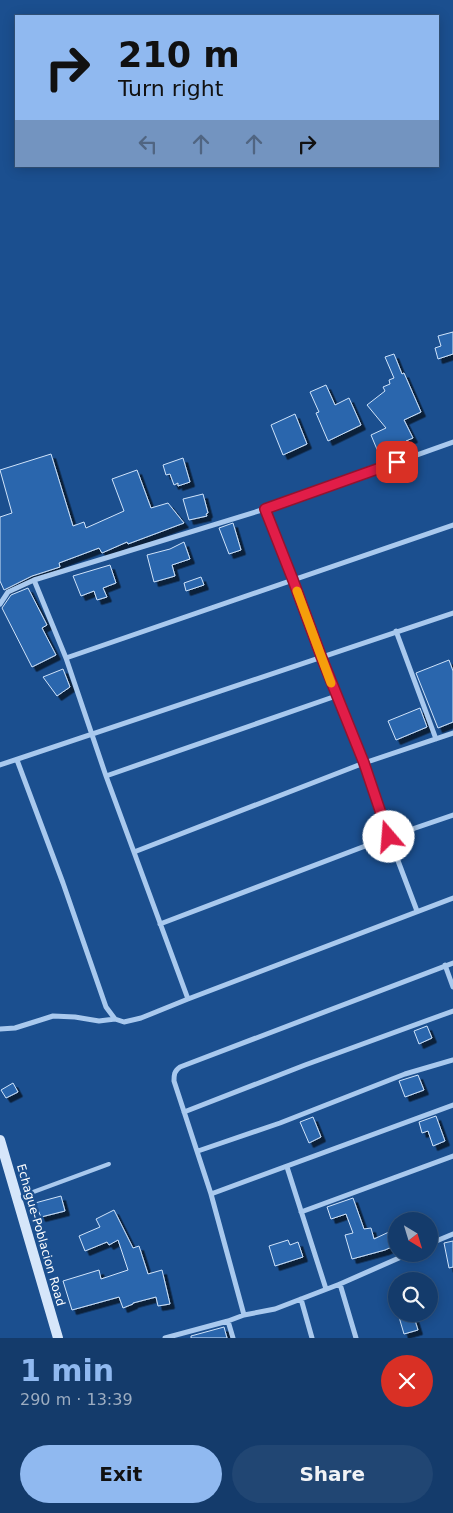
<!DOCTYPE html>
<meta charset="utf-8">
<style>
body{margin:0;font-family:"DejaVu Sans",sans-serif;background:#214673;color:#f1f3f6;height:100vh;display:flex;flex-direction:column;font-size:19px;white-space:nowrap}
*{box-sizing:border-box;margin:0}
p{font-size:16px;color:#9dadc1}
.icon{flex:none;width:28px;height:28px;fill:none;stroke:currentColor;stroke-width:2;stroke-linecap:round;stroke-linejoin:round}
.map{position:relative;height:1338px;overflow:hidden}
.details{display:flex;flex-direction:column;background:#143b6b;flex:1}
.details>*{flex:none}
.top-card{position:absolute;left:15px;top:15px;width:424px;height:152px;border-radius:0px;box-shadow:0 2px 12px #0003,0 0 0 1px #33557e;background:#90b9f0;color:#111;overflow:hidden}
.needle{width:32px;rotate:142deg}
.buttons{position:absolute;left:388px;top:1212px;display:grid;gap:10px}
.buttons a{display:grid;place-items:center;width:50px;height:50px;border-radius:50%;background:#143b6b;box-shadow:0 2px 12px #0003,0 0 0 1px #33557e;font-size:25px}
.pin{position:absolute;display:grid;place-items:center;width:42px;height:42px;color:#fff;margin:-21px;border-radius:10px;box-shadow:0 2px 8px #0006}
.me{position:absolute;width:55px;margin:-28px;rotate:342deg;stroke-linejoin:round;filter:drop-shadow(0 0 4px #0008)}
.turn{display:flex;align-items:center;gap:18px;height:105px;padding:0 20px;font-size:22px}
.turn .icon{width:65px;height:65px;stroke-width:2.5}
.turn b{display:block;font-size:35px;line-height:42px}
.lanes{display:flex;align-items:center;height:48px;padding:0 20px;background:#0003;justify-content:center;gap:25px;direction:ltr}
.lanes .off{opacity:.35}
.round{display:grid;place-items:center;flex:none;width:52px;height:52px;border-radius:26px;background:#214673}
.head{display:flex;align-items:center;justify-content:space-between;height:85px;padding:0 20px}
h1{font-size:30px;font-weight:600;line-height:38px;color:#90b9f0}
.cta{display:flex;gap:10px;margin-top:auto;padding:10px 20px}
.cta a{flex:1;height:58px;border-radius:30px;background:#90b9f0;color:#111;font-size:20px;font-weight:600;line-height:58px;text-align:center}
.cta a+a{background:#214673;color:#f1f3f6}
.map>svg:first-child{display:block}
</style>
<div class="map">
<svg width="453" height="1338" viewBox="0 0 453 1338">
<defs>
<filter id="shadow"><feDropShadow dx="4.5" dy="4.5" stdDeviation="0" flood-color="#0009"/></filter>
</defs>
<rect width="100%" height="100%" fill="#1b4f8f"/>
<!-- building -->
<path fill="#2a66ad" stroke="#cfe3fa" filter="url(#shadow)" d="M453 332V354L438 359 435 348 441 346 438 336Z
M394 354 402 374 404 373 421 412 404 420 413 438 406 441 409 446 381 459 371 435 386 428 367 405 385 391 383 387 390 384 389 380 394 378 385 357Z
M326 385 335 405 349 398 361 425 328 441 316 413 319 412 310 392Z
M295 414 307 444 283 455 271 425Z
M51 454 73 526 84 522 86 528 124 511 112 479 137 470 151 508 168 503 184 523 128 544 127 542 102 553 99 548 59 563 60 567 32 576 4 590 0 581V517L12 513 0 470Z
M183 458 190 482 178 486V483L174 485 170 474 166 475 163 465Z
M203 494 208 513 206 514 207 516 189 520 183 499Z
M233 523 241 550 229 554 219 528Z
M184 542 190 559 172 565 175 576 154 582 147 555 170 549Z
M110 565 116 583 103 588 107 597 97 600 94 591 81 596 73 576Z
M201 577 204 585 186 591 184 583Z
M28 588 47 625 42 628 56 655 32 667 2 608 11 595Z
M449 660 453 671V722L438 728 416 673Z
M63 669 70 687 57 696 43 677Z
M420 708 427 727 396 740 388 721Z
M427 1026 432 1038 419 1044 414 1031Z
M418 1075 424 1090 405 1097 399 1081Z
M13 1083 18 1092 6 1098 1 1090Z
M436 1116 445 1141 433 1146 428 1131 422 1133 419 1122Z
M313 1117 321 1137 309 1143 300 1122Z
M61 1196 65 1211 41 1217 35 1203Z
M353 1198 364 1229 371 1228 374 1239 391 1231 396 1241V1245L385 1250 352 1259 345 1235 353 1233 346 1214 331 1219 327 1207Z
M114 1210 133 1248 139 1246 148 1274 162 1270 170 1304 158 1306 156 1297 133 1303V1304L123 1308 119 1297 72 1310 63 1281 99 1270 101 1279 128 1270 118 1240 109 1245 107 1242 85 1251 79 1236 100 1227 96 1219Z
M288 1240 290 1245 298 1242 303 1257 275 1266 269 1246Z
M453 1241V1267L449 1268 444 1243Z
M408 1314H413L418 1330 404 1334 399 1317Z
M224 1327 227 1338H191V1336Z"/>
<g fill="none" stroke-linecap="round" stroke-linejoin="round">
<!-- lane -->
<path stroke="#a9c9ee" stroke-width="4" d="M17 1198 109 1164"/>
<!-- street -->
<path stroke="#a9c9ee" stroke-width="5" d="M265 509 293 580 321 656 364 763 389 837 417 911
M34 580 66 658 106 776 188 999
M0 604 8 592 34 580 265 509 453 442
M396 631 436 739
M66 658 453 525
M17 760 63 883 106 1007 115 1019 124 1022 141 1018 188 999 453 898
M0 765 453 613
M106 776 336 696
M134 852 364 763 453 733
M160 924 389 837 453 815
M445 965 453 987
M0 1029 15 1028 53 1016 75 1017 99 1021 115 1019
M184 1112 305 1065 453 1011
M198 1151 280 1123 405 1074 453 1060
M287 1167 326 1289
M211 1194 453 1105
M301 1212 453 1156
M429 1244 453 1234
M340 1284 356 1338
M301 1299 312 1338
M244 1315 211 1194 174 1081C174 1075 174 1071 180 1067L453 963
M228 1321 233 1338
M165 1338 228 1321 244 1315 275 1309 340 1284 408 1254"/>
<!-- secondary -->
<path stroke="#d6e6fa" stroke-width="10" d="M0 1140 58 1338"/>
</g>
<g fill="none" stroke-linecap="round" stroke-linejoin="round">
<!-- route casing -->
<g stroke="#92132f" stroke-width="12">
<path id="route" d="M389 837 364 763 321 656 293 580 265 509 397 462"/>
</g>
<!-- route -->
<use href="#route" stroke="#e11d48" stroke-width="9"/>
<!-- slow -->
<path stroke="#f59e0b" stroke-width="9" d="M297 591 331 683"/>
</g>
<g text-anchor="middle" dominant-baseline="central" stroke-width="5" stroke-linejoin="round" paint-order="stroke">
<!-- street labels -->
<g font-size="12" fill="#fff" stroke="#1b4f8f">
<text transform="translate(41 1235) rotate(74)">Echague-Poblacion Road</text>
</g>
</g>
</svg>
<div class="buttons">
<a><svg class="needle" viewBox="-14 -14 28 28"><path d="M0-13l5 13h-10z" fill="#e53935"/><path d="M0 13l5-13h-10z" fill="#9dadc1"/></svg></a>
<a><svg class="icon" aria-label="search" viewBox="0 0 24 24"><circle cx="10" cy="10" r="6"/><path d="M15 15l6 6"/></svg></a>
</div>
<div class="pin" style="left:397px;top:462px;background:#d93025"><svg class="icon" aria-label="arrive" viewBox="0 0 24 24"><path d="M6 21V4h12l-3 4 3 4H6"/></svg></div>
<svg class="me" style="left:389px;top:837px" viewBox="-20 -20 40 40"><circle r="19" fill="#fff"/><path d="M0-13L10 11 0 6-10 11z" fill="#e11d48"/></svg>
<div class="top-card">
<div class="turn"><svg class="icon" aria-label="right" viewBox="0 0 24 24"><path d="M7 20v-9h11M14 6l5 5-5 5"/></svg><div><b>210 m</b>Turn right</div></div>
<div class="lanes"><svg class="icon off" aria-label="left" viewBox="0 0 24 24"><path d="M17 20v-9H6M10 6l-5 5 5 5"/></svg><svg class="icon off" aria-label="ahead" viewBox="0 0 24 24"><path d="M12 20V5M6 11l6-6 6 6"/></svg><svg class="icon off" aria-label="ahead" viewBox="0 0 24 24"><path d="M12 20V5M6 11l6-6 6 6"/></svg><svg class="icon" aria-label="right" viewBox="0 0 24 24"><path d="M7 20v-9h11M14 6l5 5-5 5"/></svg></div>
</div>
</div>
<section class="details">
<div class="head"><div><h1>1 min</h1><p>290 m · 13:39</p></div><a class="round" style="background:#d93025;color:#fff"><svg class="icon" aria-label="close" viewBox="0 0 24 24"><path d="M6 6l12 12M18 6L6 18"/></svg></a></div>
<div class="cta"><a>Exit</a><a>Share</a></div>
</section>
